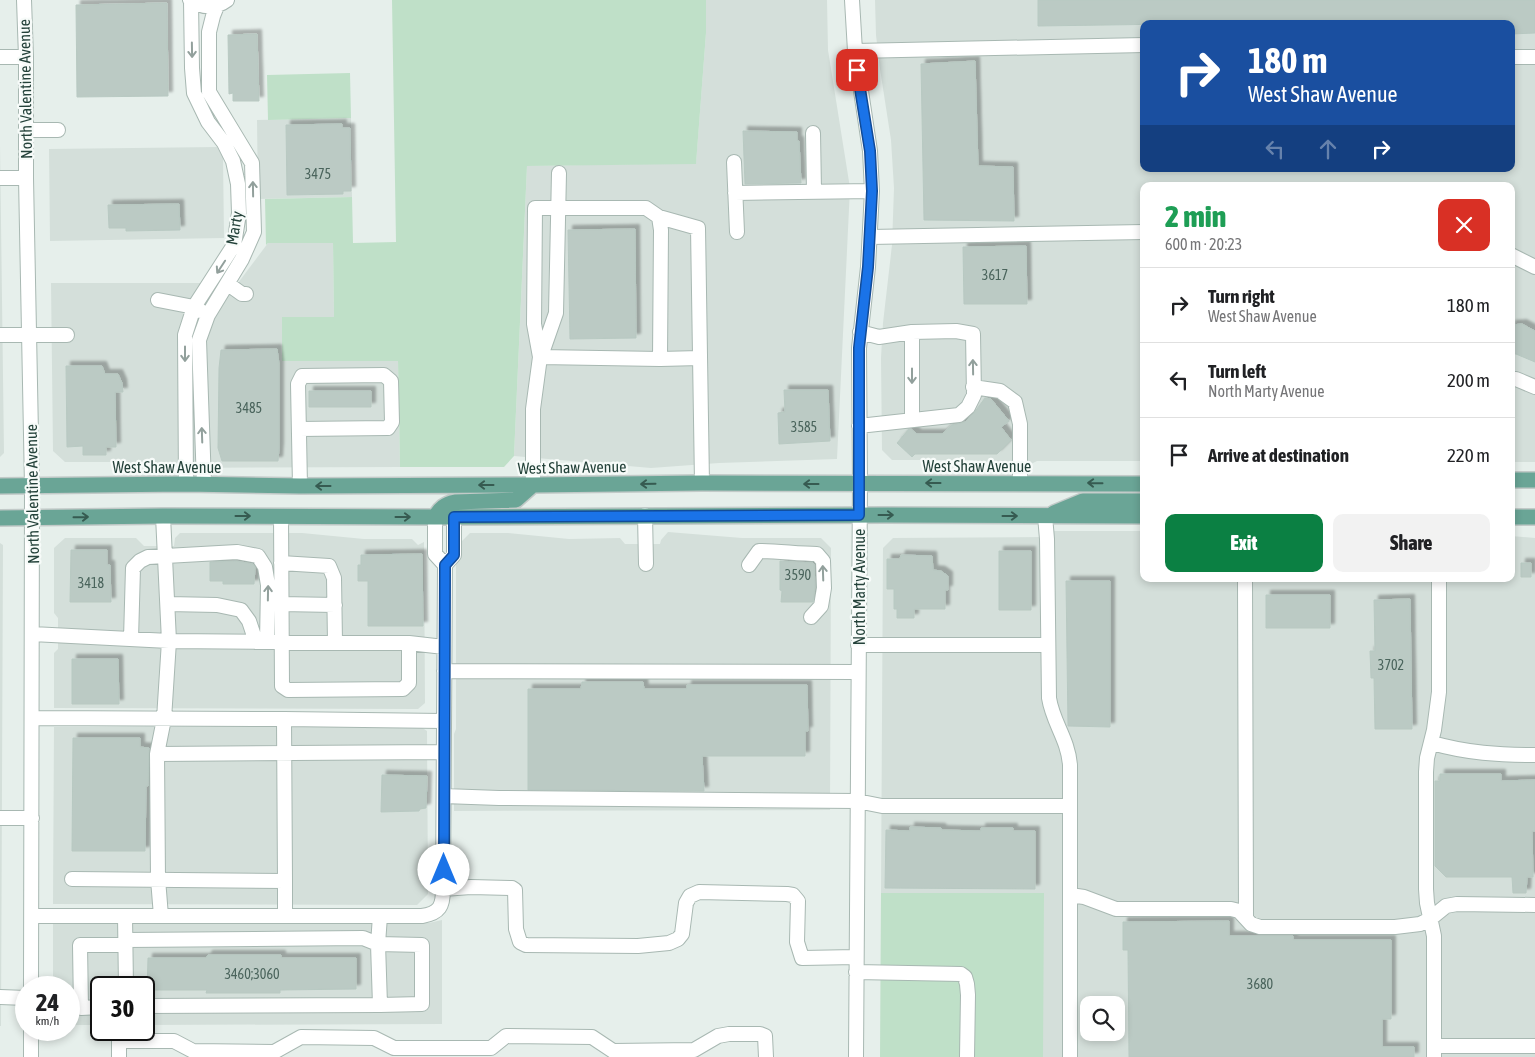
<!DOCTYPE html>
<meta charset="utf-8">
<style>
body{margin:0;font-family:"Asap Condensed",sans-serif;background:#f2f2f2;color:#202124;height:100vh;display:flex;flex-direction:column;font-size:19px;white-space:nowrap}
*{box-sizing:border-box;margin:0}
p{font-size:16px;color:#757577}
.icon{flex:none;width:28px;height:28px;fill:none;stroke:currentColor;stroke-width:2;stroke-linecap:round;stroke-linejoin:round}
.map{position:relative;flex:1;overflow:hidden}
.drawer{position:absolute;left:1140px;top:182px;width:375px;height:400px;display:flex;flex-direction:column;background:#fff;border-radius:10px;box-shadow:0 2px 8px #0003}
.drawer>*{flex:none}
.banner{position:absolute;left:1140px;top:20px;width:375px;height:152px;border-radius:10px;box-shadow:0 2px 8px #0003;background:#1a4fa0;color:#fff;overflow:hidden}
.buttons{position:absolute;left:1080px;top:996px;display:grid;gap:10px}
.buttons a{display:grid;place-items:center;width:45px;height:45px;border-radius:10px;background:#fff;box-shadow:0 2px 8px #0003;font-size:25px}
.speed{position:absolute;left:15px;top:976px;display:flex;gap:10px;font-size:25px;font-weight:700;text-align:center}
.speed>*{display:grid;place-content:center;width:65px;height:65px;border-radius:50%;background:#fff;box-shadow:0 2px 8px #0003;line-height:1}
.speed small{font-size:12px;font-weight:400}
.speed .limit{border:2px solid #111;border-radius:8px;background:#fff;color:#111}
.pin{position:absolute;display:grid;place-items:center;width:42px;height:42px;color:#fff;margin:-21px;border-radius:10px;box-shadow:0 2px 8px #0006}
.me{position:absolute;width:55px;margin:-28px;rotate:0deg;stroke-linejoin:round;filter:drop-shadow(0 0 4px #0008)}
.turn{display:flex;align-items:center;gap:18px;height:105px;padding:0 25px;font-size:22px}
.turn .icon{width:65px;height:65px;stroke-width:2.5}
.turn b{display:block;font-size:35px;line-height:42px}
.lanes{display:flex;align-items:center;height:48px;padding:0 25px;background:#0003;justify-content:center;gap:25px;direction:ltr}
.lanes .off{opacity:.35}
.round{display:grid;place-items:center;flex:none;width:52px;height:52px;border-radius:10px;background:#f2f2f2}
.head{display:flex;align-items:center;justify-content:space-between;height:85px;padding:0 25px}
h1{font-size:30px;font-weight:800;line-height:38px;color:#1e9e55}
.primary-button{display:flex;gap:10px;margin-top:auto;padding:10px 25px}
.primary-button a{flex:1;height:58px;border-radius:10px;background:#0b8043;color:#fff;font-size:20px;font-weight:800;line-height:58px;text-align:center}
.primary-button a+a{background:#f2f2f2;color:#202124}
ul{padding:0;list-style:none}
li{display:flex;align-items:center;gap:15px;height:75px;padding:0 25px;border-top:1px solid #e0e0e0}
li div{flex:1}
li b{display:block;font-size:19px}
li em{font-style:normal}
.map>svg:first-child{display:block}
</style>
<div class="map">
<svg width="1535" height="1057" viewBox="0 0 1535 1057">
<defs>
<filter id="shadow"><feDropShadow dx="4.5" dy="-4.5" stdDeviation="1" flood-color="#0004"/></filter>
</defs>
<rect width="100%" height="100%" fill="#e6efeb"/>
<!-- built -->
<path fill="#d4dfda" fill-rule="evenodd" d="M706 0H827L828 50 850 188 837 459 719 463 651 468 514 456 527 166 696 163 706 33Z
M875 0H1535V462H1511V186H1144V461H1037L1027 466 971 460H892L882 450 881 358 883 323 892 245 894 188 891 140 880 69 876 35ZM1144 24H1511V169H1144Z
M351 118 352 197 258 199 257 120Z
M0 145 4 453 0 457Z
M217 147 223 157 224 238 50 241 49 149Z
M268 243H333L334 317 282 361H398L400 467 158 468 115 462H65L53 451 51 283H238Z
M1045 531H1144V579H1511V536L1535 538V1057H1043V893H881L883 548 893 538 1045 537ZM1089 1005H1116V1032H1089Z
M668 532 742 538H821L831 548 830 810 454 811V734L456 729V547L470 533H508L569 539 620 538 625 544H660L661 540Z
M180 533H302L364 539H412L418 545 424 542 425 703 418 709 54 708V653L58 649V618L54 613V548L65 538H136L144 546H174L175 538Z
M0 543 3 545 1 1026H0Z
M270 726 421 727 427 731 428 894 417 905 53 904 54 727Z
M442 920V1024L144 1025V988H101V1025H69V988H53V924L429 923Z"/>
<!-- green -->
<path fill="#bfe0c8" d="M392 0H706V33L696 164 527 166 514 456 504 467H400L398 361H282V317H334L333 243H268L266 245 265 199 352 197 353 243 396 242Z
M350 73 351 118 268 120 267 75Z
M881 893H1044L1043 1057H880Z"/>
<!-- building -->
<path fill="#bbcac4" stroke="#b8c9c2" filter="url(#shadow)" d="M1038 0H1535V33L1511 34V24H1310V22L1038 26Z
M167 3 168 96 77 97 76 5Z
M257 34 259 101H233V93L229 94 228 35Z
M975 61 978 166 1013 167 1014 221 924 220 921 64Z
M342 124V128H350L351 191H343V194L287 195 286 125Z
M743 131 797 132V141H799L801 183 745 184Z
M179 204 180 230 126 231V228H109L108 205Z
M635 229 636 338 570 339 568 230Z
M1026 246 1027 304H964L963 247Z
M1522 324 1535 331V362L1516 354H1511V325Z
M277 349 279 364V448L278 461H222L218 448 219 368 221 350Z
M66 366H102L105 374H118L122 383 123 392H115L116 447H106V455H83V446L67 447Z
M784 390H828L830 441 779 444 778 413 785 412Z
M309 391H371V407H309Z
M985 398 991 399 1009 421 1001 427 1011 440 997 454H915L912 457 897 443 909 429H911L917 434H942L952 425 965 422 974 413Z
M71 550H107V565H110L111 602H70Z
M999 551H1031V610H999Z
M422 554 423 626H368V581H358V565H361V555Z
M901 555 932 556 933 570 941 571 948 576V590H945V609H914V618H897V609H894V589H887V559H900Z
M236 561 253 564 255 567 254 584H223V581H210V562Z
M780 561 813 563 814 564 815 587 813 602H781L782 591 780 590Z
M1521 563H1531V577H1521Z
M1066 581H1110V727L1068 726Z
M1266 595H1330V628H1266Z
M1410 599 1412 729H1375L1374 678H1371L1370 651H1375L1374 600Z
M72 659H118L119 704H72Z
M582 682H643L644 689H687V685H807L808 731H805V756H702L704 791 528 790V689H581Z
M73 738H140V747L149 748 148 786H146L145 851H72Z
M1440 774H1501V781L1535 780V831H1532L1533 877H1527L1526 893H1513L1512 877H1446L1435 866V781H1440Z
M382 775 427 776 426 808 420 809 419 811 381 812Z
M910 827 941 828 942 830 981 831V828H1013V831H1035V889L885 888 886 830 910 831Z
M1229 921V936H1293V940H1391V1019H1382V1047H1414V1057H1129L1128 950H1123V922Z
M208 955H281V958H356V989L280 990V993H206L207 990H147L148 958H206Z"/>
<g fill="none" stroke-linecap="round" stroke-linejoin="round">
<!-- minor casing -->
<g stroke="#a8b8b2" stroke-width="16">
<path id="minor" d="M24 0 26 57V178L32 486 31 988
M190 0C202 8 215 9 227 0
M852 0 855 51 870 151 872 191 868 267 859 348 860 484 856 1057
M855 51 1144 45
M0 57H26
M1511 57H1535
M26 130H58
M813 133 814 191
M734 162 737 232
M0 178H26
M735 193 872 191
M870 237 1144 232
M1511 255 1535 267
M228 284 242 294H246
M158 300 194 307 201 311
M912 332V419
M0 335H67
M541 356 556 313 559 173
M540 357 534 324 535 208H646L659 217
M660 359 700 358
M1511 379H1516L1535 387
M973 387 1000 391 1015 402 1020 424V483
M859 426 959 415 968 407 974 395 973 334 956 331 912 332 879 337 860 332
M299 429 388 428 392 422 391 381 384 375 302 376 298 384 300 486
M186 484 185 335 194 307 234 245 239 213 238 184 233 161 224 143 208 122 194 93 192 68 191 1
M204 484 199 340 208 315 242 259 254 232 252 163 209 92V32L213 16 217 6
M533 485V409L540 357 660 359 661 230 659 217 698 228 702 483
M645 515 646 564
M281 516 282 686 288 690 403 689 409 683V643
M1045 516 1047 539 1049 698C1053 723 1068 739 1070 765V1057
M281 563 329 566 334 578 335 642
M445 565 454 555V517
M749 565 759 551C779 551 798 554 817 554L823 561 824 588 821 606 811 617
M1245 579 1246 917
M168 604 217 605 241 610 249 621 256 642
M281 604 335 605
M32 634 169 641 409 643 444 647
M131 639 133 568 140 561 148 557 237 552 258 556 265 567 268 585 267 642
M858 645H1048
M444 671 858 672
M32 718 284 719 443 721
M1432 743C1467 753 1499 755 1535 755
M157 754 443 752
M444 796 499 798 857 801 882 806H1070
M0 818H32
M72 879 285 881 284 719
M285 881V915
M443 889 471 887 512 888 515 890 516 929 520 942 526 945 638 946 669 943 678 939 682 934 686 903 690 896 699 892 787 894 793 895 798 901 797 942 802 958 856 957
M1070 895 1084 897 1116 909H1231L1239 911 1251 924 1260 927H1395L1420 924 1430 919 1446 906 1457 904 1535 905
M32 916H422C440 913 443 906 443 889L445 565 435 554V517
M125 916 126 988
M161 916 158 879 157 754 164 719 169 641 163 516
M125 940 363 938 378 944 422 945V1004L380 1005 378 944 380 916
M856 972 961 974 965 977 967 984 968 995 967 1057
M0 997 26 998
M144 1006 380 1005
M101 1007 81 1008 80 945H125
M1435 1046H1535
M31 1057V1030
M119 1057V1041H174L193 1051 274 1052 301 1037 374 1038 394 1048H491L506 1036 592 1037 613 1051 694 1050 718 1036 729 1034H760L765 1036 766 1057
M1434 1057V936L1427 903 1426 889V772L1427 758 1434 730 1439 692V579"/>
</g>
<!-- major casing -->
<g stroke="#c2cac8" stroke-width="18">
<path id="major" d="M1511 480H1535
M0 486 186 484 300 486 533 485 702 483 1144 484
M1054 513 1083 501H1144
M435 517C440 508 445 504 455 502L516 500 533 485
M1511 517H1535
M0 518 163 516 435 517 886 515 1144 516"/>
</g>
<!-- minor -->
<use href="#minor" stroke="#fff" stroke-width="14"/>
<!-- major -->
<use href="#major" stroke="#6aa596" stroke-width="15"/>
</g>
<!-- one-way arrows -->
<defs><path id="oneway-shaft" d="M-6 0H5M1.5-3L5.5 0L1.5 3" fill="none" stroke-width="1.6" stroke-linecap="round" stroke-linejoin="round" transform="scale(1.25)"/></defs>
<g stroke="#92a09c">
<use href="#oneway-shaft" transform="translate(192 50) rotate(89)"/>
<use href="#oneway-shaft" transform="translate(253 189) rotate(-91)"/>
<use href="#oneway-shaft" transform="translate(221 267) rotate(123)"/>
<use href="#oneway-shaft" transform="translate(185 354) rotate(90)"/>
<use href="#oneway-shaft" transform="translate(973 367) rotate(-91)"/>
<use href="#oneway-shaft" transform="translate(912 376) rotate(90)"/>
<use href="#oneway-shaft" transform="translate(202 435) rotate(-92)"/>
<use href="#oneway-shaft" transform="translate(823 573) rotate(-92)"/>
<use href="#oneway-shaft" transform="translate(268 593) rotate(-89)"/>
</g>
<g stroke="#365b51">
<use href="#oneway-shaft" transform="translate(933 483) rotate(180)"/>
<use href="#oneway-shaft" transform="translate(1095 483) rotate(-179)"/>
<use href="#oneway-shaft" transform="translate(648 484) rotate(179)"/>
<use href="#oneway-shaft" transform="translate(811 484) rotate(180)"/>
<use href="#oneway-shaft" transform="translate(486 485) rotate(180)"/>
<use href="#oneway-shaft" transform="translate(323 486) rotate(180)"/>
<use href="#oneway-shaft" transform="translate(886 515)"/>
<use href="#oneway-shaft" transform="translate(243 516)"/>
<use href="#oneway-shaft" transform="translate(1010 516)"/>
<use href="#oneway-shaft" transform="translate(81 517) rotate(-1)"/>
<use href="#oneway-shaft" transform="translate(403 517)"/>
</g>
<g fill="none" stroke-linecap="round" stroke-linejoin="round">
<!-- route casing -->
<g stroke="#114b97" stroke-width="12">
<path id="route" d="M444 870 445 565 454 555V517L859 515V348L868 267 872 191 870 151 857 70"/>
</g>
<!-- route -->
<use href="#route" stroke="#1a73e8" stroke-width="9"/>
</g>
<g text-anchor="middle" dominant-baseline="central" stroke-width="4.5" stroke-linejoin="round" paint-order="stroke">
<!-- number labels -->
<g font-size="14" fill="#4a645c">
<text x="318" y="174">3475</text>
<text x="995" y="275">3617</text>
<text x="249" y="408">3485</text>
<text x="804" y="427">3585</text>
<text x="798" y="575">3590</text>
<text x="91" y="583">3418</text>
<text x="1391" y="665">3702</text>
<text x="252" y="974">3460;3060</text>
<text x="1260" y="984">3680</text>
</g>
<!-- street labels -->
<g font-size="16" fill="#24423a" stroke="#f7fbf9">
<text transform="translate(25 89) rotate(-91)">North Valentine Avenue</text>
<text transform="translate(234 228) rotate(-80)">Marty</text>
<text x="977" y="466">West Shaw Avenue</text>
<text x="167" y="467">West Shaw Avenue</text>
<text transform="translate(572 467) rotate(-1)">West Shaw Avenue</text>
<text transform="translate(32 494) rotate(-91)">North Valentine Avenue</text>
<text transform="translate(859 587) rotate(-90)">North Marty Avenue</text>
</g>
</g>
</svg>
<div class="buttons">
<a><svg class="icon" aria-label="search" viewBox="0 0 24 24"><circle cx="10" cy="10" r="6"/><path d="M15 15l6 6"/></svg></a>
</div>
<div class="speed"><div>24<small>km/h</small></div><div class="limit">30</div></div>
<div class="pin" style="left:857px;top:70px;background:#d93025"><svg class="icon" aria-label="arrive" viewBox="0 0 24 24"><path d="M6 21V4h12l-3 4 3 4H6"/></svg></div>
<svg class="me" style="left:444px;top:870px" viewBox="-20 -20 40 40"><circle r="19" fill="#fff"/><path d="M0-13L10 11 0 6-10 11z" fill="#1a73e8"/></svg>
<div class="banner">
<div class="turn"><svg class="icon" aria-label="right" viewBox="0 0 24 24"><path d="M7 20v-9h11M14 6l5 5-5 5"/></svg><div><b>180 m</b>West Shaw Avenue</div></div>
<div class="lanes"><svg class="icon off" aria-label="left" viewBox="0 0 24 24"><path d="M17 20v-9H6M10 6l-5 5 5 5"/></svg><svg class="icon off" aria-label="ahead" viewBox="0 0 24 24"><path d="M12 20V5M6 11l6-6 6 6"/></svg><svg class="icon" aria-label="right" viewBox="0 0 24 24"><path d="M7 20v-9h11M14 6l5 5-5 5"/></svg></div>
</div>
<section class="drawer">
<div class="head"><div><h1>2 min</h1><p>600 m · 20:23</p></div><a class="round" style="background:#d93025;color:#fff"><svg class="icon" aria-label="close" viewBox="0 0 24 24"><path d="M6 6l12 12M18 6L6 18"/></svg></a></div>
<ul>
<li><svg class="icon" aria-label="right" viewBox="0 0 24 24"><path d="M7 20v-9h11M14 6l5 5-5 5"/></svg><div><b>Turn right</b><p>West Shaw Avenue</p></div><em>180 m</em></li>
<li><svg class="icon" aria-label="left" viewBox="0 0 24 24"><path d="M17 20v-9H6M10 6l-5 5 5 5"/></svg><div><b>Turn left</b><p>North Marty Avenue</p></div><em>200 m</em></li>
<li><svg class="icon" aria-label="arrive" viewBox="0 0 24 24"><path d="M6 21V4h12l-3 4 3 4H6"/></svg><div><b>Arrive at destination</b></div><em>220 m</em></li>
</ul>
<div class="primary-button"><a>Exit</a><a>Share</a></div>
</section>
</div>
